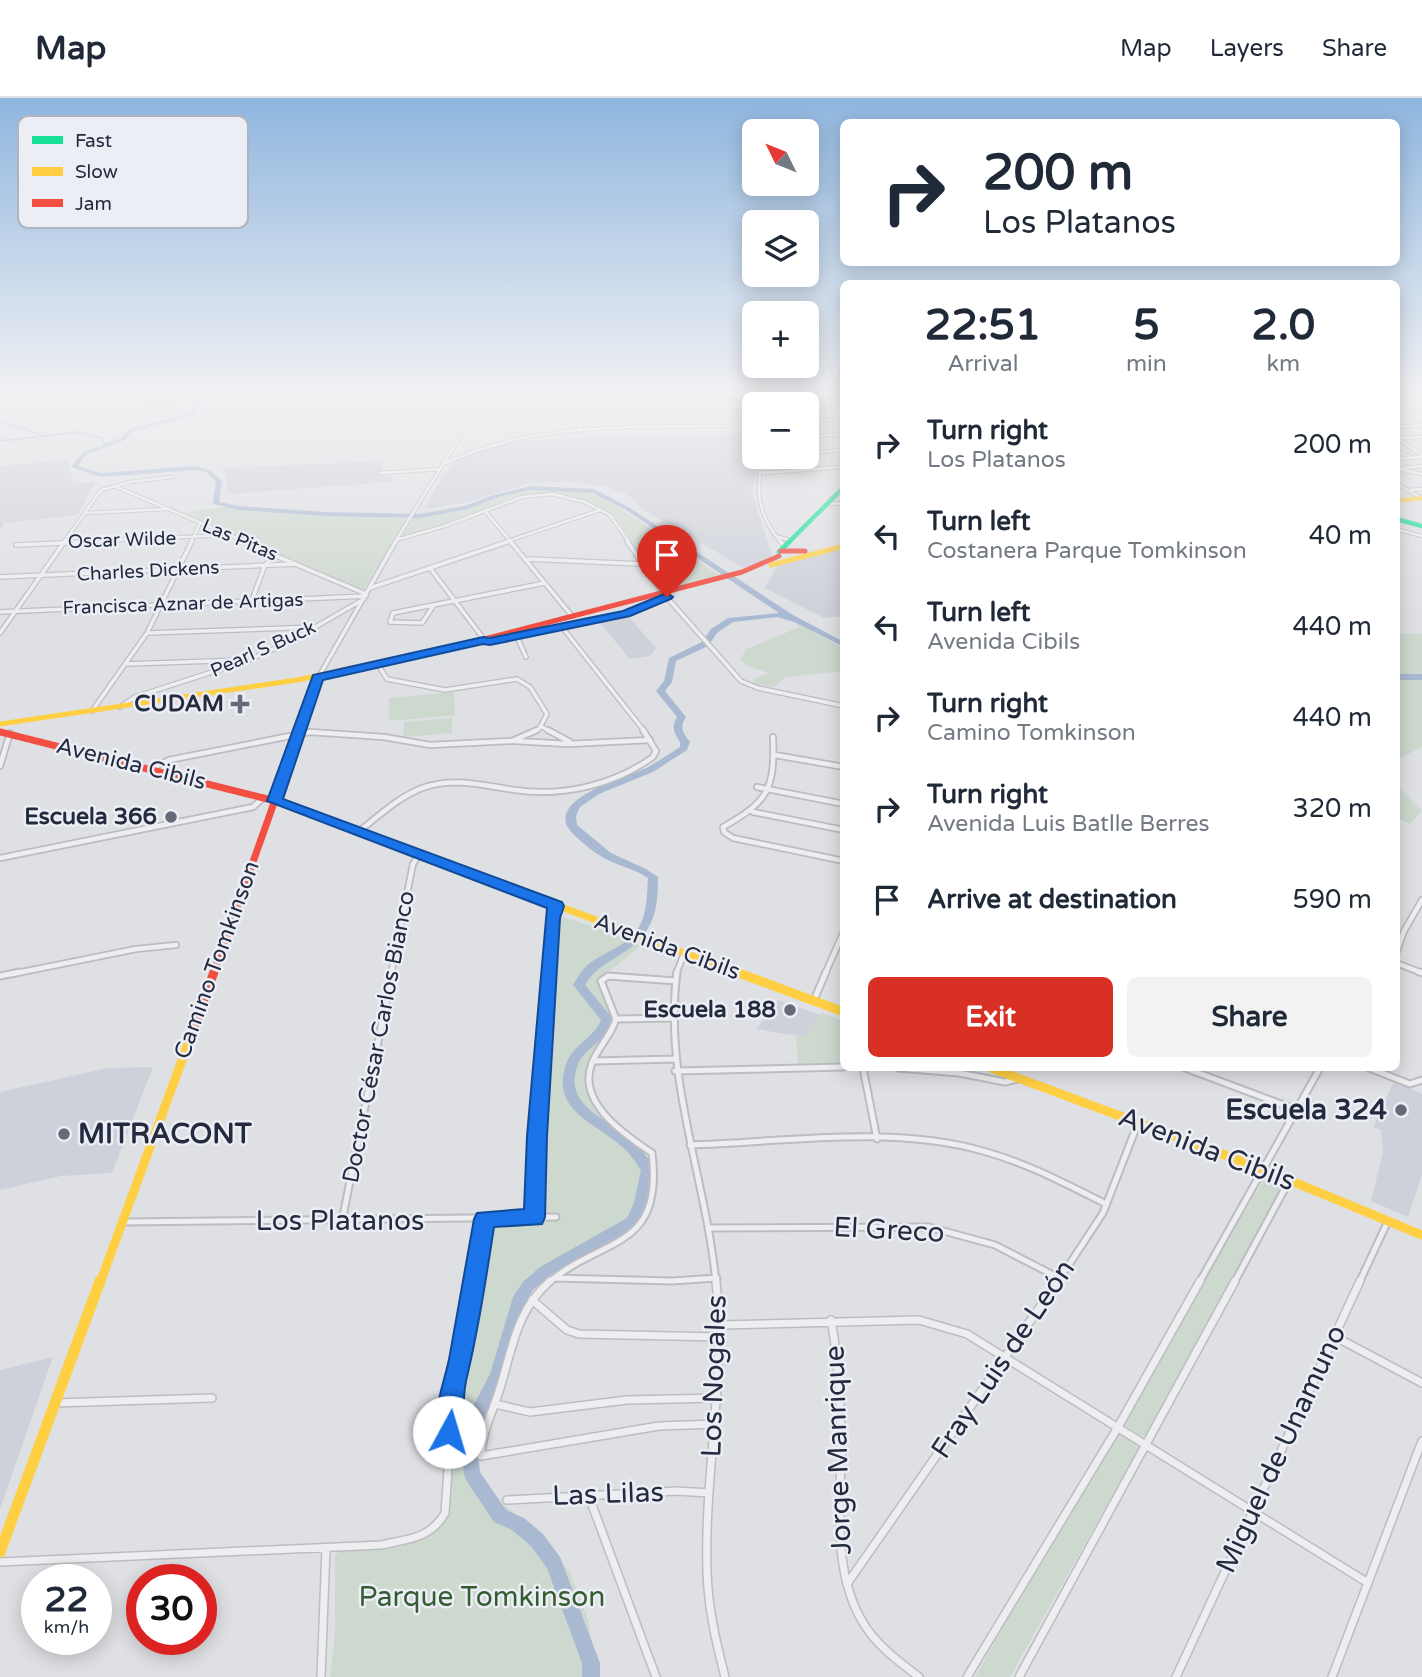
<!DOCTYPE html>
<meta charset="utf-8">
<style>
body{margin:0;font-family:"Varela Round",sans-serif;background:#f2f2f3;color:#1f2937;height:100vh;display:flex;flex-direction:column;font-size:26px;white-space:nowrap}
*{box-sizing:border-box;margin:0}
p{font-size:23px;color:#747a83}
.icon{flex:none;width:38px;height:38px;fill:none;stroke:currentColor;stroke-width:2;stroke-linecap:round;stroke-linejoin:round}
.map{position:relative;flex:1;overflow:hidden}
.details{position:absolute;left:840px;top:182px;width:560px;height:791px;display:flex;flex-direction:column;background:#fff;border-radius:10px;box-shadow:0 4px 18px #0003}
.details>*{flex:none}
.hud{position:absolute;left:840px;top:21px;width:560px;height:147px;border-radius:10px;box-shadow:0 4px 18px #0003;background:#fff;color:#1f2937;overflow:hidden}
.needle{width:46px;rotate:313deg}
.tools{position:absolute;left:742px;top:21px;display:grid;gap:14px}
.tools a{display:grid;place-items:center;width:77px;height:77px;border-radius:10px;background:#fff;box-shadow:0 4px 18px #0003;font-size:35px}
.speed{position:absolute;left:21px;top:1466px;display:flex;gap:14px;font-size:35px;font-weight:700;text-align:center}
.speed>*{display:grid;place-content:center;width:91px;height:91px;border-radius:50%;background:#fff;box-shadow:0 4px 18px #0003;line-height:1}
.speed small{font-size:18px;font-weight:400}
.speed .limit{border:10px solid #d22;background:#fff;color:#111}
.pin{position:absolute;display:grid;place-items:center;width:60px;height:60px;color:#fff;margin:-72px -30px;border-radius:50% 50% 50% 0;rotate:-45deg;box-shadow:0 0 7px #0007}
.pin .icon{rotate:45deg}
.me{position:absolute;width:77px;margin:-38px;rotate:6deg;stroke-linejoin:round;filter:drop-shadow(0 0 5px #0008)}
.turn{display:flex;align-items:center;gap:24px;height:147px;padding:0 28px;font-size:32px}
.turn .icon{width:91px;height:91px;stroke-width:2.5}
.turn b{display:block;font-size:49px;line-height:60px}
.eta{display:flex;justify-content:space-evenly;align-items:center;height:119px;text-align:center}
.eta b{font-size:42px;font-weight:800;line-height:49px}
.button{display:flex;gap:14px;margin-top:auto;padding:14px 28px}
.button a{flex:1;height:80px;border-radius:10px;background:#d93025;color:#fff;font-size:28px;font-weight:800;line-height:80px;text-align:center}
.button a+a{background:#f2f2f3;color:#1f2937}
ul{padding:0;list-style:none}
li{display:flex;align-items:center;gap:21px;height:91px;padding:0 28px}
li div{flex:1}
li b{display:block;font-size:26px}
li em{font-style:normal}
header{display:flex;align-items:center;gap:42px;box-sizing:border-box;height:98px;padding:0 35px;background:#fff;border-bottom:2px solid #e0e1e3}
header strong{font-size:33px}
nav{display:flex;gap:38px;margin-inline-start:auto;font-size:24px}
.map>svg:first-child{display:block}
</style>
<header>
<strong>Map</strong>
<nav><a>Map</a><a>Layers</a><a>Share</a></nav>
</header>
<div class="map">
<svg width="1422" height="1579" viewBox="0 0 1422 1579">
<rect width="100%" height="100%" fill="#dfe0e4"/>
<!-- built -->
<path fill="#ced1da" d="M97 295H207L169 312 109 302Z
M741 335 757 375 751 392 772 457 763 464 744 470 644 412 628 397 604 388 572 384 531 385 468 404 424 411 445 374 457 362 507 343Z
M67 362 74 385 95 384 78 417 4 425 0 434V368Z
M382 363 381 378 391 377V384L228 396 224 370Z
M843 450V518L824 520 765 490 777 468Z
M629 519 656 550 650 558 630 561 600 525Z
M779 902 820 917 804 939 756 931Z
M153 969 112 1075 61 1078 0 1092V994L108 970Z
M1394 983 1422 996V1077L1408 1119 1371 1103 1383 1054 1381 1032 1373 1029Z
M53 1259 0 1411V1272Z"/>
<!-- green -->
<path fill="#cdd8ce" d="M545 391 578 392 603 399 720 478 664 492 615 418 566 397 541 395 507 401 440 429 400 440 413 420 463 412 504 397Z
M223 409 408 421 363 492 179 415Z
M802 528 843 550V573L786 579 774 589 755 586 754 581 769 575 747 568 740 561 747 551Z
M1397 535 1422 536V649L1398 661 1397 666Z
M454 594 455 617 389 623V600Z
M452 620V635L403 639 404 624Z
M1397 687 1422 713 1410 726 1397 720Z
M558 817 638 844 640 848 598 883 612 920C608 937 593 950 587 967 572 1009 627 1035 649 1060L652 1084 635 1129 566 1165 529 1191 520 1207 497 1289 476 1327V1366L487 1393 532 1429 569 1473 588 1521 597 1579H330L335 1537V1458L339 1453C382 1452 407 1455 443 1427L490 1125 540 1122 539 1027Z
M822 915 843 923V967L798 968 796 936 804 939Z
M1264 1081 1283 1091 1146 1337 1141 1338 1123 1326 1127 1314Z
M1118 1334 1139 1350 1010 1579H975L1114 1335Z"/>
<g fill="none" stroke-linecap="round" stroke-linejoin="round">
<!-- stream -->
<path stroke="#aab9d2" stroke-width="2" d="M0 323 42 337
M0 343 79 334 101 340 105 347"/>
<!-- river -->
<path fill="#aab9d2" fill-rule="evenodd" d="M210 295H218L199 305 196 314 189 318 131 334 125 342 87 356 78 368 101 375 196 368 210 372 222 383 219 404 239 408 325 414 420 416 464 408 494 397 531 388 594 391 630 410 793 517 844 544V549L794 524 777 519 733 524 717 535 708 548 676 563 672 584 665 593 686 619C679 629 683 635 690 644L687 652 653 674 599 696 580 709 576 718 577 727 611 755 646 771 658 779C658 817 652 838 618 858 605 866 593 873 585 887L613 921C610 930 606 938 598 944 592 950 583 955 579 964 561 1005 601 1018 627 1038 639 1047 648 1059 655 1072L648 1105 637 1128 550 1177 533 1192 525 1205 505 1278 476 1334 480 1374 506 1412 524 1420 543 1436 560 1459 600 1565V1579H582V1565L547 1470 531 1448 512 1432 494 1424 466 1382 464 1376 460 1333 490 1276 513 1199 523 1184 540 1169 627 1120 634 1105 641 1072C635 1063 629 1054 620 1047 592 1023 549 1011 567 964 574 946 594 940 601 922L573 887C578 879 582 871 590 865 604 854 624 849 636 834 647 819 647 798 648 780 633 770 614 767 599 757 591 752 571 736 567 728 554 697 630 679 648 669 659 663 669 656 680 649V644C674 635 671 629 677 619L656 593 664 583 669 560 702 544 711 531 728 520 779 515 626 412 593 395 531 392 498 399 468 411 420 420 325 418 239 412 213 406 216 383 206 374 196 372 101 379 71 369 83 354 121 340 127 332 185 316 191 312 194 303Z
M1396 576H1422V582H1396Z"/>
<!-- street-far4 casing -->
<g stroke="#bcbdc2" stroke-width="4.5">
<path id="street-far4" d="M746 295 737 309 754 353
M745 296 763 295
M373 297 742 300
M1396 297 1420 295
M807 307 844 305
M233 310 479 308
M738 310H754
M1396 312 1422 309
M578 314 580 333
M579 319 693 317 699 318 704 329
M807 323 844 321
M1396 329 1422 327
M807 339 844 336
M1396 340 1422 357
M1396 340 1422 339
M1396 354 1410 359
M807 355 844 352
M757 359C762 371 759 380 759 393 759 411 769 431 781 444
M1396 361 1421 359
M446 365C543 320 650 331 754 327
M1396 371 1422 368
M1399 371 1422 376
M381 375 440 371
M763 375 844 369
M1396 385 1421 400
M114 388 246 444
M1410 392 1422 391
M827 406 844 405
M485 413 511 444
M85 415 167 411
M1396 431 1422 438
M775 438 789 442
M396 442 445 428 522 399 552 396 585 404 610 417 629 444
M64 444 101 392 130 384 172 379
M72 444 227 437
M191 444 200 425
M395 444 487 295
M505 444 600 412"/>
</g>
<!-- street-far3 casing -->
<g stroke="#bcbdc2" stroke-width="6">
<path id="street-far3" d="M241 443 366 496
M510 443 572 518
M627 443 663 495 741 583 758 590 844 608
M780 443 784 447
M16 447 109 443
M528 461 642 466
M430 470 486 544 626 516 667 499
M0 479 296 466
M370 490 510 443
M252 502 265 467 274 458
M434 507 422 525 390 524 393 515 545 485
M0 514 366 498
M562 529 645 634
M0 535 65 443
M147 535 316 529
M517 539 526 559
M377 565 387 581 445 592 517 581 530 589 547 616 539 631 533 634
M127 566 244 562
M318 580 396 443
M120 609 135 599 249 562 291 543 364 501
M92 613 147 535 192 443
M542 629 551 634"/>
</g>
<!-- street-far2 casing -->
<g stroke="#bcbdc2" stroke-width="8">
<path id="street-far2" d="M548 632 570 644
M773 639C775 691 768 704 723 729L724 734 733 740 844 763
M515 643 568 646 650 642
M775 657 844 669
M0 668 10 635
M150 671 169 662 310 634 384 639 430 647 512 643 537 632
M757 689 844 706
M753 714 844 732
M358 734C379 718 399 698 425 689 455 679 485 688 515 692 563 699 614 687 653 659L656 653 643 632
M0 760 253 709 263 700
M1396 856 1404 833 1422 802
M1396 865 1422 875
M12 876 136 851 176 847
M391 876 413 766 419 757
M549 876 552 820 556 808
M676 876 684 856
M825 876 844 833"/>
</g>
<!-- street-far1 casing -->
<g stroke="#bcbdc2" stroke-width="9">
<path id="street-far1" d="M677 874C663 980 706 1080 716 1185
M1419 874 1422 875
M0 878 20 874
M814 902 826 874
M616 921 672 920
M594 963 674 961
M863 970 877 1041
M898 970 959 975 1005 984 1018 981
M1185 970 1297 1012
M1369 970 1410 986 1422 982
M675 973 844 969
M690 1047C786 1044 890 1027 983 1053 1027 1065 1066 1086 1106 1106
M534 1119 549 874
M342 1123 392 874
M124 1124 556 1119
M709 1130 929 1129 995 1147 1059 1180
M555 1180 672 1183 717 1180
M474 1185 485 1121
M548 1185C603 1138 664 1153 652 1055 625 1037 576 1004 592 965 598 949 611 938 616 921L601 883 608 878 676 883
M1057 1185 1103 1115 1138 1025
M1199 1185 1320 970
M1234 1185 1289 1083
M1359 1185 1388 1123"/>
</g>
<!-- street casing -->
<g stroke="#bcbdc2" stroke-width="10">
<path id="street" d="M550 1183C516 1213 513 1249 500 1290 493 1314 482 1332 481 1358L659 1328 716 1326
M716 1183C726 1281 704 1376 707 1473 708 1510 716 1544 725 1579
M532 1202 567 1232 579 1236 720 1239
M831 1222C839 1264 841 1307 841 1350 841 1407 832 1471 862 1523 875 1546 898 1563 919 1579
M720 1227 919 1222 967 1236 1368 1485
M1334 1238 1422 1285
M55 1305 212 1300
M495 1306 530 1314 627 1302 718 1300
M588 1396 656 1579
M507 1402 677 1393 709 1395
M0 1464 381 1447C408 1441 430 1441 445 1415L454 1285 474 1183
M847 1486 1058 1183
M321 1579 326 1451
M967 1579 1118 1329 1200 1183
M1019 1579 1235 1183
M1176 1579 1360 1183
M1332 1579 1422 1343"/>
</g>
<!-- street-far4 -->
<use href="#street-far4" stroke="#eeeef1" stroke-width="2.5"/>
<!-- street-far3 -->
<use href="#street-far3" stroke="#eeeef1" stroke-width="3.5"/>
<!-- street-far2 -->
<use href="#street-far2" stroke="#eeeef1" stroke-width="4.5"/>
<!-- street-far1 -->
<use href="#street-far1" stroke="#eeeef1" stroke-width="5"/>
<!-- street -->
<use href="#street" stroke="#eeeef1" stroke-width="7"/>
<!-- fast-far1 -->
<path stroke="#16e098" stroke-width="4.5" d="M1396 421 1422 428
M789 444 844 389"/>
<!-- fast -->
<path stroke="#16e098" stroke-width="5" d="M779 454 790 443"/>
<!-- slow-far4 -->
<path stroke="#ffcf43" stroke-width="4.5" d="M1396 403 1422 400"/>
<!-- slow-far3 -->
<path stroke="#ffcf43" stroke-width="5" d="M771 467 844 448
M0 626 297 582 473 544"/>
<!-- slow-far2 -->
<path stroke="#ffcf43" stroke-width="7" d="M357 733 741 876"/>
<!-- slow-far1 -->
<path stroke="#ffcf43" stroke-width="9" d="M736 874 844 914
M991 970 1265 1072 1422 1137
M100 1185 192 935"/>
<!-- slow -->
<path stroke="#ffcf43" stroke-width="11" d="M0 1454 100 1183"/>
<!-- jam-far2 -->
<path stroke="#f24e42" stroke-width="5" d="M781 453H805
M473 544 742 474 779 458
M299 634 318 580"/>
<!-- jam-far1 -->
<path stroke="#f24e42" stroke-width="7" d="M0 634 275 703 357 733
M213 876 300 632"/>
<!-- jam -->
<path stroke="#f24e42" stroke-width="9" d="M192 935 214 874"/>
</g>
<!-- sky -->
<linearGradient id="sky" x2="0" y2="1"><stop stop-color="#8fb6df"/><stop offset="0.57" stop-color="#f1f1f3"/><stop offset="1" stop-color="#f1f1f3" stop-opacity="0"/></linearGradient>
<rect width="1422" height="516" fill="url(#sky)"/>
<!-- route -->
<path fill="#1a73e8" stroke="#114b97" stroke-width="2" d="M667 495 673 499 671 501 630 518 490 547 483 546 323 582 283 701 562 804 564 808 560 820 547 1038 545 1119 542 1126 494 1129C486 1181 478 1233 466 1283 462 1303 465 1324 457 1342L449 1345 440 1342C429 1317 446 1282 450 1256 458 1211 466 1166 474 1121L477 1115 524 1111 527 1038 547 810 267 703 313 577 483 539 490 540 623 513Z"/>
<!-- markers -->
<g fill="#656a79" stroke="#ebeef5" stroke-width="2.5">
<path d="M236.5 595.5h7v7h7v7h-7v7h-7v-7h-7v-7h7z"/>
<circle cx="171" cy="719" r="7"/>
<circle cx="790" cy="912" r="7"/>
<circle cx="1401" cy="1012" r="7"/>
<circle cx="64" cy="1036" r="7"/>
</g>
<g text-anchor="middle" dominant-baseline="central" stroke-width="5" stroke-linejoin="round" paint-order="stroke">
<!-- far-street labels -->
<g font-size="19" fill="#242b3f" stroke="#ebeef5">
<text transform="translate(122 442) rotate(-2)">Oscar Wilde</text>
<text transform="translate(240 442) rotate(23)">Las Pitas</text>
<text transform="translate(148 473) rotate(-3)">Charles Dickens</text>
<text transform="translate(183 506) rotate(-2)">Francisca Aznar de Artigas</text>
<text transform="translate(263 551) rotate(-24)">Pearl S Buck</text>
</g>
<!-- poi labels -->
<g font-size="23" font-weight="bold" fill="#242b3f" stroke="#ebeef5" text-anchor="end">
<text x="224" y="606">CUDAM</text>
<text x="157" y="719">Escuela 366</text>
<text x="776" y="912">Escuela 188</text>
</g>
<!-- street labels -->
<g font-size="23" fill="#242b3f" stroke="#ebeef5">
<text transform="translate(131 666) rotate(14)">Avenida Cibils</text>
<text transform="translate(667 849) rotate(20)">Avenida Cibils</text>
<text transform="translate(217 862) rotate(-70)">Camino Tomkinson</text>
<text transform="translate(379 939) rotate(-79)">Doctor César Carlos Bianco</text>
</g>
<!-- near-poi labels -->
<g font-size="28" font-weight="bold" fill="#242b3f" stroke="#ebeef5" text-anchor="end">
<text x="1387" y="1012">Escuela 324</text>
<text x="78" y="1036" text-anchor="start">MITRACONT</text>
</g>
<!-- near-street labels -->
<g font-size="28" fill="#242b3f" stroke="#ebeef5">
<text transform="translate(1207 1051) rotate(21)">Avenida Cibils</text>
<text x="340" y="1123">Los Platanos</text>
<text transform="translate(889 1132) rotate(3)">El Greco</text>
<text transform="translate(1003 1261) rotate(-56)">Fray Luis de León</text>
<text transform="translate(714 1278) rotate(-88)">Los Nogales</text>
<text transform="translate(1281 1351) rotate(-65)">Miguel de Unamuno</text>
<text transform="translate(838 1352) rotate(-92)">Jorge Manrique</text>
<text transform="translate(608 1396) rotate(-2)">Las Lilas</text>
</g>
<!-- near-park labels -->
<g font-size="28" fill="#345c30" stroke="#ebeef5">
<text x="482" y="1499">Parque Tomkinson</text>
</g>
</g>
<!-- legend -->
<rect x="18" y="18" width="230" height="112" rx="10" fill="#ebeef5" stroke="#afb4be" stroke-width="2"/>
<rect x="32" y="38" width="31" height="8" fill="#16e098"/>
<rect x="32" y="69" width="31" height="9" fill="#ffcf43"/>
<rect x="32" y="101" width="31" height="8" fill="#f24e42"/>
<g font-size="19" fill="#242b3f">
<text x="75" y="49">Fast</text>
<text x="75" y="80">Slow</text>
<text x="75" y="112">Jam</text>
</g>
</svg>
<div class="tools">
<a><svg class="needle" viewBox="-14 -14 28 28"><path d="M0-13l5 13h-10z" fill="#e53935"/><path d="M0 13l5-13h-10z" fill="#747a83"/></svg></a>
<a><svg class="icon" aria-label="layers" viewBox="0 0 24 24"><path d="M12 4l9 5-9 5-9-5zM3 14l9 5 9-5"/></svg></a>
<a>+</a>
<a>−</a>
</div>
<div class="speed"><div>22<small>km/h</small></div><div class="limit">30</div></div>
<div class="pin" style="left:667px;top:499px;background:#d93025"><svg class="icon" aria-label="arrive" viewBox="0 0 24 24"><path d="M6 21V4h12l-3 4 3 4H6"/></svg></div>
<svg class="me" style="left:449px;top:1334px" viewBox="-20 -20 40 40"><circle r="19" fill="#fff"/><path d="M0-13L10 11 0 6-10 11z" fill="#1a73e8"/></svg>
<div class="hud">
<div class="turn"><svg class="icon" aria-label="right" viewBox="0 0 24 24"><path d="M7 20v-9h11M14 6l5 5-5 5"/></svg><div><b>200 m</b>Los Platanos</div></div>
</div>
<section class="details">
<div class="eta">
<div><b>22:51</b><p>Arrival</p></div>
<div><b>5</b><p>min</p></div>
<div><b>2.0</b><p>km</p></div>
</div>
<ul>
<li><svg class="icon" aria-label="right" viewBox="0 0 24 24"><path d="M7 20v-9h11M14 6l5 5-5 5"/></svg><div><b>Turn right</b><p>Los Platanos</p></div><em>200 m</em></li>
<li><svg class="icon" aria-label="left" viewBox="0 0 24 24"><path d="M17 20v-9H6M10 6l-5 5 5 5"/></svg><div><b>Turn left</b><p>Costanera Parque Tomkinson</p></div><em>40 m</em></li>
<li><svg class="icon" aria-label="left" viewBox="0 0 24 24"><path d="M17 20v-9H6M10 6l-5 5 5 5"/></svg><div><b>Turn left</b><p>Avenida Cibils</p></div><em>440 m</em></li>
<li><svg class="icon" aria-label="right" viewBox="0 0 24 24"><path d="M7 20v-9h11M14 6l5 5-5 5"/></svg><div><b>Turn right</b><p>Camino Tomkinson</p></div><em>440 m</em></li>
<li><svg class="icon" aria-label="right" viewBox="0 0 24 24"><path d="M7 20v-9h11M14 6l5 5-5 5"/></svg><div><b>Turn right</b><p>Avenida Luis Batlle Berres</p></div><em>320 m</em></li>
<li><svg class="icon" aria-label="arrive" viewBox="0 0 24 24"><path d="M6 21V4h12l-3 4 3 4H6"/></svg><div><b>Arrive at destination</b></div><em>590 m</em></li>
</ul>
<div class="button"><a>Exit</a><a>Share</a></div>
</section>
</div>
